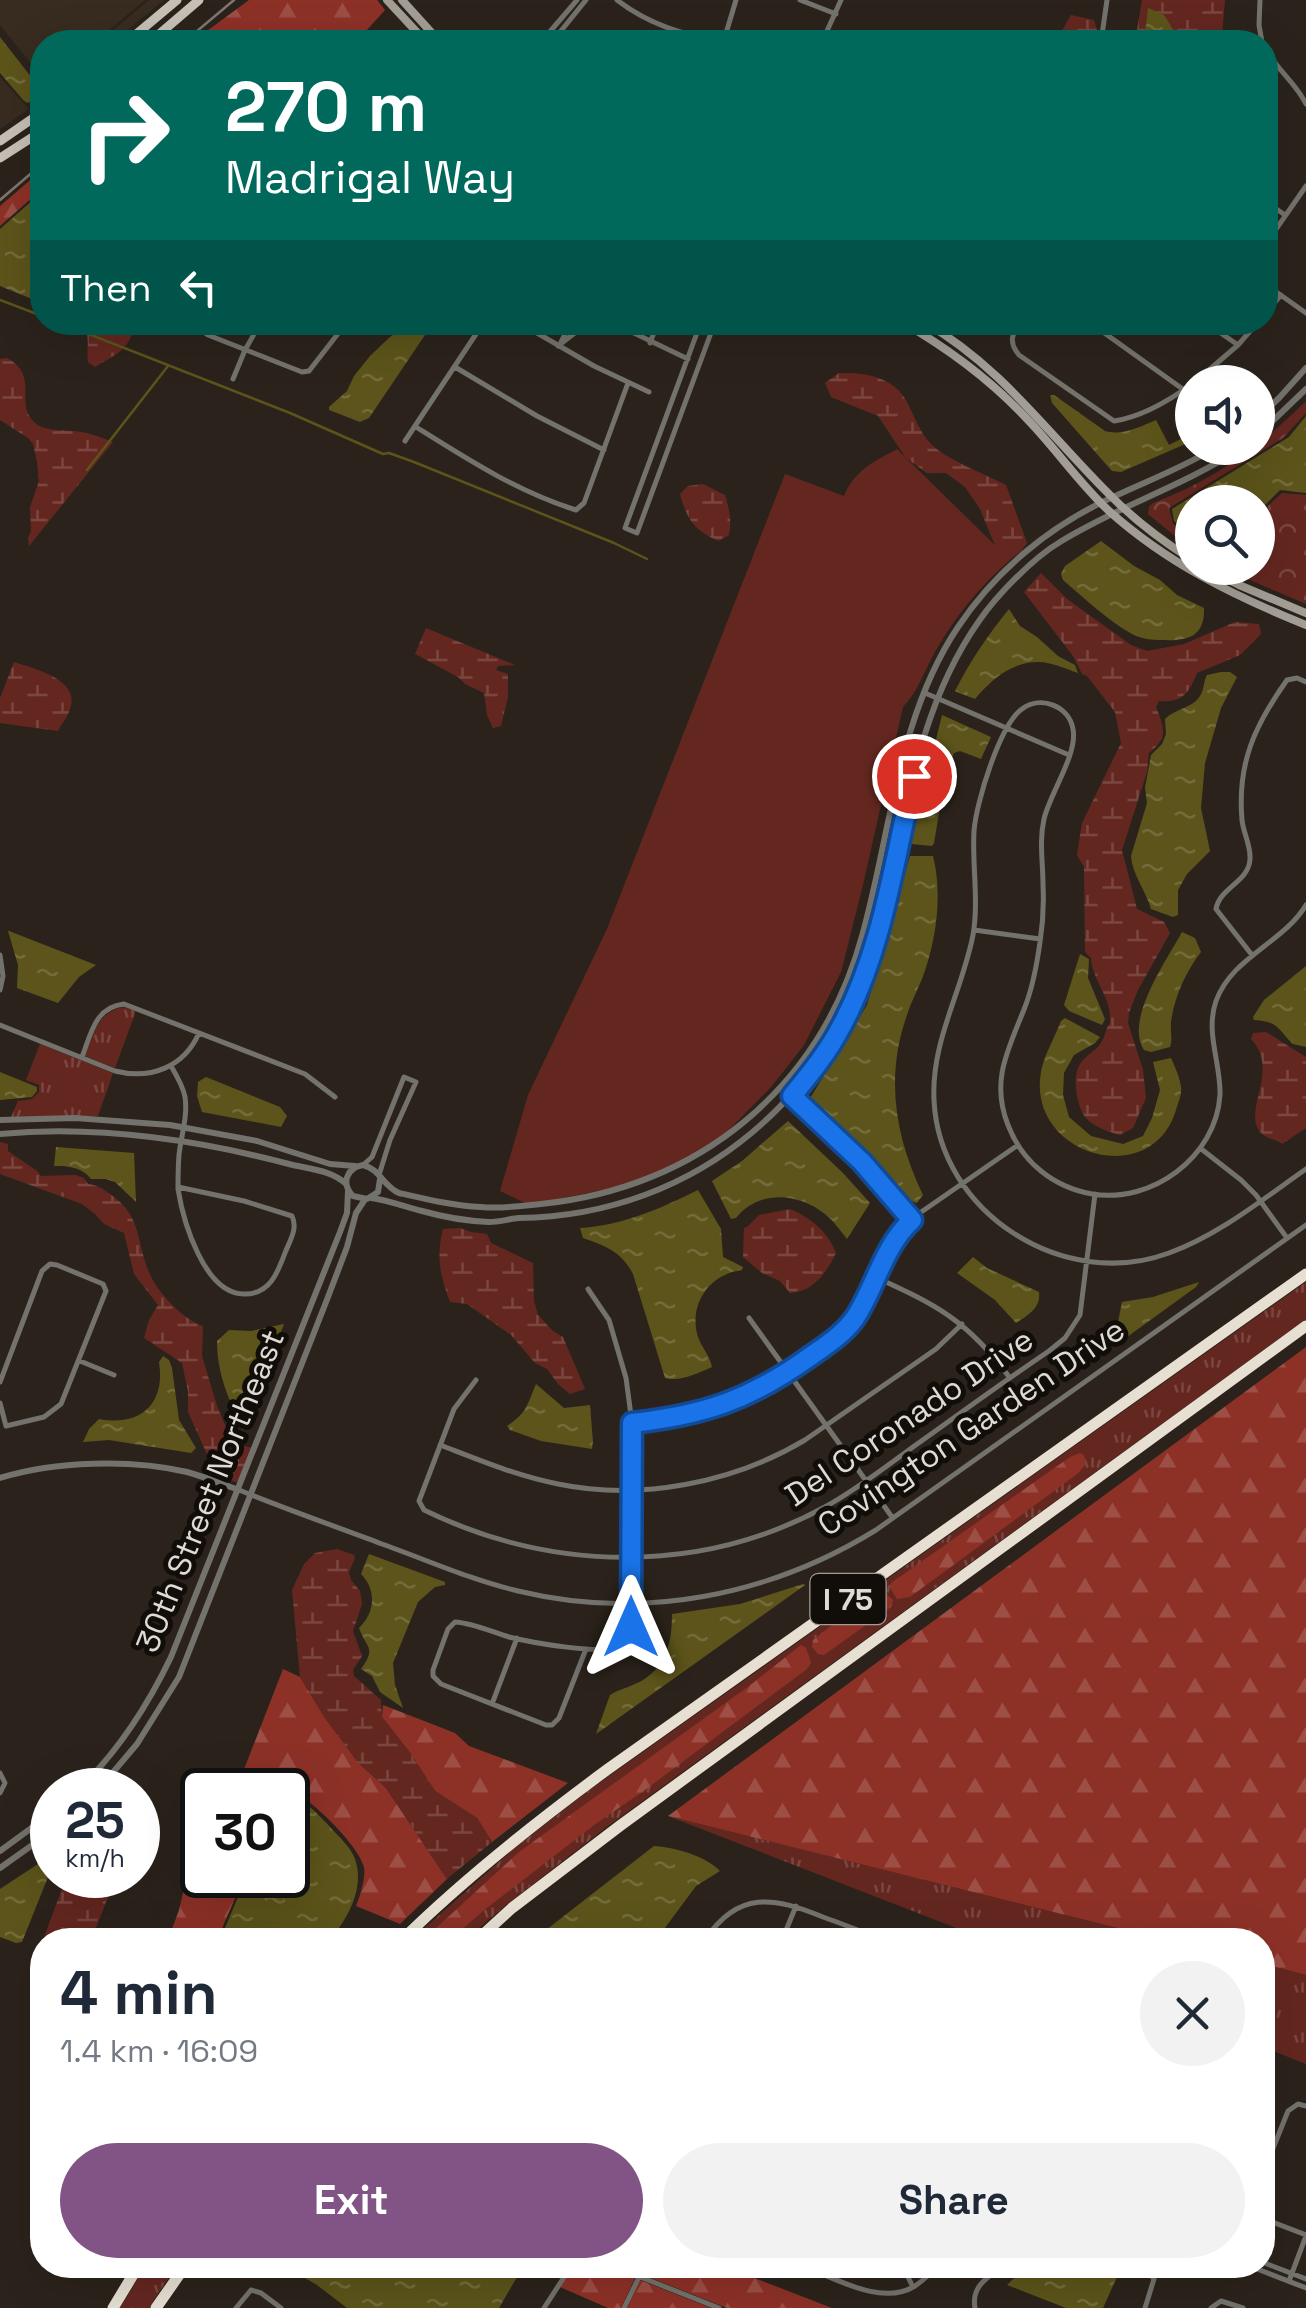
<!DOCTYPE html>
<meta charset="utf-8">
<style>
body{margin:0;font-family:"Space Grotesk",sans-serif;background:#f2f2f3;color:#1f2937;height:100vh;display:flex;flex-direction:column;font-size:38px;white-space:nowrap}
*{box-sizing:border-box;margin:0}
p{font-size:32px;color:#747a83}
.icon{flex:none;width:55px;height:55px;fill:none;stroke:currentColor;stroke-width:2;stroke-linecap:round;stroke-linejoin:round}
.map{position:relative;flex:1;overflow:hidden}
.sheet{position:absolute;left:30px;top:1928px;width:1245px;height:350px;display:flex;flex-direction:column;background:#fff;border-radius:40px;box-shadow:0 10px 40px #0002}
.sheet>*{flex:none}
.guide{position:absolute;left:30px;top:30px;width:1248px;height:305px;border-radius:40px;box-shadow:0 10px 40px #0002;background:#00695c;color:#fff;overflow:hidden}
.fabs{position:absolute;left:1175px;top:365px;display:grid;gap:20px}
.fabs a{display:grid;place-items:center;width:100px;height:100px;border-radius:50%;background:#fff;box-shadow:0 10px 40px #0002;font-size:50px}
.speed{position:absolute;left:30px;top:1768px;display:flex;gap:20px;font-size:50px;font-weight:700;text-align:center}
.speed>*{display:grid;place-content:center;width:130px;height:130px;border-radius:50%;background:#fff;box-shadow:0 10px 40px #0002;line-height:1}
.speed small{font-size:25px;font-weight:400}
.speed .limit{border:5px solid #111;border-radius:15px;background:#fff;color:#111}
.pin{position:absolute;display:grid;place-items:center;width:85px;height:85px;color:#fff;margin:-42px;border:5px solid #fff;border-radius:50%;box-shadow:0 2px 10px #0007}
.me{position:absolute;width:110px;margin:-55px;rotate:0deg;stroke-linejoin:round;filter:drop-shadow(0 0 8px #0008)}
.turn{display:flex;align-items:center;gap:35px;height:210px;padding:0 30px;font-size:45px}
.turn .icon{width:130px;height:130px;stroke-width:2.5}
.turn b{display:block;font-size:70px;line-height:85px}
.then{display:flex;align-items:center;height:95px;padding:0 30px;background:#0003;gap:20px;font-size:38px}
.round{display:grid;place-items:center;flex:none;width:105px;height:105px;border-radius:52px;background:#f2f2f3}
.headline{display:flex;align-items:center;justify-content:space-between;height:170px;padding:0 30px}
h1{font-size:60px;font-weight:600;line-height:75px}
.button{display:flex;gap:20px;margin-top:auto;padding:20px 30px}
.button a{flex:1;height:115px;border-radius:60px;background:#825385;color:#fff;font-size:40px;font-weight:600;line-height:115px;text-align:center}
.button a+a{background:#f2f2f3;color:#1f2937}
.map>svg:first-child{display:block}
</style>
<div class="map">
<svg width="1306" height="2308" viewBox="0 0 1306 2308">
<defs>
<pattern id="grass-tufts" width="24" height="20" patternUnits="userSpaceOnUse" patternTransform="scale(2.5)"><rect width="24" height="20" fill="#642720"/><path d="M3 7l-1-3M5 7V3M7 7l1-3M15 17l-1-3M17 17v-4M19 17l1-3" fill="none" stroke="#7a4640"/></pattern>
<pattern id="forest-firs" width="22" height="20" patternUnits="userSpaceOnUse" patternTransform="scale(2.5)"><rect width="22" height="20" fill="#8d3127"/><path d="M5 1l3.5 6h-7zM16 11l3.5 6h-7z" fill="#9d4e45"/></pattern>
<pattern id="wetland-marsh" width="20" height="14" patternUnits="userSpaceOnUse" patternTransform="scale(2.5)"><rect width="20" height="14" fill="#642720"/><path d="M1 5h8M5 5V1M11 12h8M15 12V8" fill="none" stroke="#7a4640"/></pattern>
<pattern id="park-crowns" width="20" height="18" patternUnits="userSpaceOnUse" patternTransform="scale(2.5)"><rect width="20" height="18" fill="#642720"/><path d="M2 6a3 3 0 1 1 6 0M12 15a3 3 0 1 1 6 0" fill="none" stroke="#7a4640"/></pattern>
<pattern id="water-ripples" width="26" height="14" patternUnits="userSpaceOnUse" patternTransform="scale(2.5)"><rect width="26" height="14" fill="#5c541a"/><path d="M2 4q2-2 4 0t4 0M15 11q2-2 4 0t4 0" fill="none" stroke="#736c3a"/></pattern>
</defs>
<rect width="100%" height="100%" fill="#2b231b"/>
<!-- built -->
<path fill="#382c20" d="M0 0H145L95 42H42V77L0 25Z
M149 0H164L113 42H99Z
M0 77 29 109 0 129Z"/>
<!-- grass -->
<path fill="url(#grass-tufts)" d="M124 1007 136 1011 115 1068 85 1056C94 1034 98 1011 124 1007Z
M40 1044 113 1073 98 1116 11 1117 18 1101 32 1099 39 1092V1085L26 1080Z
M1306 1282V1319L604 1829 506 1905 465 1940H411L516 1847 588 1791Z
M668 1816 684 1820 1166 1940H987Z
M1262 1964 1306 1975V2064L1263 2047Z
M146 2265H177L149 2308H120Z"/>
<!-- forest -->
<path fill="url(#forest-firs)" d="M249 0H377L385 10 356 42H192Z
M42 170V189L0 226V206Z
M1306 1347V1975L1263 1964 1262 1940H1166L668 1816Z
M1080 1453 1084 1455C1088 1464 1083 1468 1077 1474L910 1597 897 1599 891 1589V1583L1070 1457Z
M877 1590 883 1591 893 1600 891 1607 824 1655 818 1654 812 1647 813 1640Z
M801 1645 806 1648 811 1663 807 1669 645 1790 594 1825 483 1911 450 1940H423L519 1852 749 1686Z
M283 1669 300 1677 325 1718 358 1762 386 1788 447 1879 400 1924 356 1906C360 1896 366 1878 364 1867 359 1845 302 1788 280 1786L279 1790H236Z
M383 1705 455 1733 469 1746 568 1783 492 1842 477 1818 435 1791 411 1754 382 1717Z
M202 1868V1875H248L236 1896 217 1940H168L179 1910 184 1889Z
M575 2265H602L635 2278 621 2308H608L560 2287Z
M618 2265H721L832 2308H727Z
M640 2280 711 2308H627Z"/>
<!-- wetland -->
<path fill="url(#wetland-marsh)" d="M1142 0H1225L1222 35 1224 42H1180L1156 12 1148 9 1145 32 1152 40 1158 42H1135Z
M1071 15 1094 20 1097 30 1089 42 1056 41Z
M83 323H120L133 330C128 351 113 356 95 367L88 362C86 346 91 338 83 323Z
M7 358C40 376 14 403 34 422 46 433 66 429 81 432 93 434 102 438 113 442L29 546 28 538 31 531 30 507 39 481 37 462 33 444 28 438 0 420V359Z
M839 373C866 372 894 377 907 402 914 416 920 432 930 443 946 460 985 474 1006 485L1027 543 1021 551 1003 565 980 509 965 487 946 473H927L906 458 878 416 831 397 825 383Z
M703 484 725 495C729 508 732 521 729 535L719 541C695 531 687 520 680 494L688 486Z
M1041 573 1067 599 1131 645 1147 651 1184 644 1235 622 1259 624 1261 634 1240 655 1197 673C1189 693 1182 703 1159 701L1156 707C1164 727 1169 738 1149 753L1147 772 1122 850 1137 909 1164 922 1170 933 1138 990 1129 1013 1128 1023 1143 1070 1146 1098 1133 1128 1120 1135C1109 1132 1094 1127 1086 1118 1077 1108 1072 1078 1079 1066 1088 1050 1100 1053 1106 1031 1109 1022 1110 1027 1110 1017 1110 996 1092 979 1091 958L1085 952 1084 867 1077 855 1082 823 1121 743 1115 712 1087 676 1082 674 1073 656 1024 592Z
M426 628 515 665 498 666 496 670 508 674V697L501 726 493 728 487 715 484 693 465 684 458 677 415 654Z
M14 662C34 669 81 679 70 709 68 716 62 724 58 731L0 723V698Z
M1266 1032 1306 1057V1128L1282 1144C1276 1139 1267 1139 1261 1133 1241 1112 1281 1070 1251 1039L1253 1033Z
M0 1142 8 1144V1151L37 1171 41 1176 76 1175 84 1178 88 1184C97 1185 102 1188 110 1194 141 1215 136 1238 148 1270 156 1291 182 1319 203 1326L202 1356 217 1406 233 1444 253 1448 239 1483 229 1480 210 1461 188 1412V1391L182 1363 144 1338 149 1320 158 1305 134 1274 124 1233 104 1224 95 1214 82 1204 0 1174Z
M790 1209C811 1218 828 1232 836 1253 827 1272 813 1292 790 1293L780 1281 762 1273 743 1257 744 1228 747 1227 759 1215Z
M460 1228 471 1232 487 1234 491 1243 533 1263 534 1301 538 1315 553 1331 563 1337 585 1389 570 1394 558 1384 547 1369 535 1363 511 1335 467 1304 450 1302C440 1276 436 1257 443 1229Z
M337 1549 354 1555 355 1558 349 1572 351 1580 360 1591 362 1604 353 1631 362 1656 353 1670 354 1676 381 1700 382 1717 411 1754 435 1791 477 1818 492 1842 447 1879 386 1788 358 1763 325 1718 300 1677 292 1590 304 1564 315 1553Z
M67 1875H117L91 1940H43Z"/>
<!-- park -->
<path fill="url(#park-crowns)" d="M1306 401V413L1283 438 1169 508 1173 524 1192 536V550L1148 514 1149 507 1153 503C1214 480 1261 446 1306 401Z
M1282 493 1306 495V604L1222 568H1258V515Z"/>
<!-- garden -->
<path fill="#642720" d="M897 449 1010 560C980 586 954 618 935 652 924 671 918 692 903 707L863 885 841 972 804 1045 772 1086 713 1146 641 1182 529 1205 500 1191 528 1095 607 929 785 474 844 496C855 470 873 462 897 449Z"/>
<!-- water -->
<path fill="url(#water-ripples)" d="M1148 8 1164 15 1181 42C1166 43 1154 45 1145 32Z
M0 37 42 91 28 103 24 101 0 73Z
M42 192V303L0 286V229Z
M411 323H433L369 418 360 422 329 410V407L347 391 354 376 370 356 390 337Z
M1050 395H1054L1105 431C1123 436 1139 427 1156 420L1169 445 1185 437 1190 442 1121 472 1112 471 1052 403Z
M1306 416V493L1280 490 1258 512V502H1192V533L1174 521 1172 509 1289 437Z
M1101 541 1134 566 1160 580 1177 595 1204 608C1205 638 1186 641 1162 640 1152 640 1141 639 1132 634 1107 620 1084 598 1063 580L1061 574 1065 566Z
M1009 609 1020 626 1037 637 1058 656 1075 665 1078 673C1066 669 1052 662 1038 662 1011 662 991 680 975 699L957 692 955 691C970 661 988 635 1009 609Z
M1221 672H1230L1237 677 1221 708 1205 763 1201 808 1210 851 1187 874 1178 890V915L1173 917 1151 909C1146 891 1132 874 1131 856L1147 803 1145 788 1151 755 1162 744 1166 734 1165 719C1176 708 1196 708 1202 692 1204 687 1204 681 1207 675Z
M942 715 991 737 981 759 960 751 954 753 944 783 934 843 932 846 912 844 911 841Z
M910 856H933C943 895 936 942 922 979 917 991 911 1002 907 1015 885 1077 895 1137 923 1195L917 1203 911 1201 873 1156 809 1100 867 1005Z
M8 931H9L96 965 79 977 58 1003 17 988 18 965Z
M1182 932 1195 938 1201 952C1186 971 1174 998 1171 1022 1170 1032 1173 1038 1170 1047L1151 1052 1144 1050C1124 1020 1167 960 1182 932Z
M1080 954 1089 959 1088 978 1105 1019 1102 1025 1069 1011 1064 1005Z
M1306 966V1047L1293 1044C1276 1028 1280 1022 1254 1020L1253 1017 1264 1000Z
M1065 1018 1100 1037 1095 1043 1074 1055 1064 1073 1063 1095 1069 1117 1091 1136 1123 1144 1143 1136 1152 1118 1160 1090 1153 1062 1171 1058C1175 1067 1180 1078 1181 1087 1182 1095 1178 1103 1176 1110 1151 1192 1026 1155 1041 1072 1044 1055 1055 1037 1061 1021Z
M0 1072 37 1087V1091L32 1097 0 1100Z
M206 1077 280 1107 287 1116 281 1127 202 1112 197 1096 198 1082Z
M788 1121 843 1173 870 1203 847 1239C840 1230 833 1220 825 1214 797 1192 758 1190 736 1218L731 1219 712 1181 742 1161Z
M56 1147 134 1153 136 1202 115 1182 106 1179H91C82 1167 68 1166 54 1166Z
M698 1190 721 1229 723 1257 743 1267 742 1270C709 1274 688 1305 698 1337 702 1348 710 1356 712 1367 698 1373 681 1382 665 1378L633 1274C622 1252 606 1246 583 1238L580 1228C621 1226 662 1208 698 1190Z
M973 1257 987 1268 1039 1292C1041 1308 1028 1315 1016 1323L995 1300 957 1273Z
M1199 1282 1196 1287 1116 1345 1111 1340 1118 1322 1122 1302 1153 1297Z
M284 1324 243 1430C229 1400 217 1374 217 1341L229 1330 251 1331Z
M163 1356 169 1360 172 1368 179 1420 196 1448 191 1453 109 1440 83 1442 89 1429 99 1419C140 1427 166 1404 159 1362Z
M536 1384 564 1408 590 1405 593 1442 592 1449 541 1441 510 1430 507 1426C527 1413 527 1405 536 1384Z
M369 1554 445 1582V1585L435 1587 418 1602 393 1663 395 1685 403 1708 380 1692 372 1676 361 1669C377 1647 366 1648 359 1628 375 1613 377 1590 361 1574Z
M803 1584 805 1585 596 1734 610 1695C621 1688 635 1686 646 1678 668 1663 672 1639 672 1614L740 1604Z
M288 1791C304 1800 317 1813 330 1827 339 1837 350 1846 355 1859 365 1888 348 1918 330 1940H220L238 1897 253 1875H288Z
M654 1846C674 1847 706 1856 720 1871L696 1886 656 1940H533Z
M52 1851V1867L22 1942 16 1943 0 1937V1889L38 1864Z
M283 2265H524L499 2308H347L317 2285Z
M1027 2265H1102L1115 2271 1117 2277 1103 2308H1066L1007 2285Z"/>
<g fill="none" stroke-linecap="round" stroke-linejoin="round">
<!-- stream -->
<path stroke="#5c541a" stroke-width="2.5" d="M0 300 42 316
M58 322 290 413 383 454 389 453 414 462 614 543 647 559
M87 470 168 366"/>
<!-- minor -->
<path stroke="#74726c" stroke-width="5" d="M617 0C648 24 684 36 724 41
M800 0 836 14
M1260 0 1259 25 1262 42
M724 40 736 0
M541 42 577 0
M552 42 586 0
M822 42 841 0
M1009 42H1032
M1101 42 1107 0
M1265 48C1276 69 1296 83 1306 104
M1265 201 1285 215
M1265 245 1306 186
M1265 284 1306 313
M1265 314 1281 295
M190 322 208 335 302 372 309 371 347 322
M518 322 594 366 649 392
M611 322 688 359
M701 322 625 528 637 533 715 322
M1026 322C1011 330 1008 342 1019 355L1114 421C1142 417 1170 400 1192 384
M1089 322 1184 390
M1205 322 1238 345
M561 342 571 322
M650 343 658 322
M558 346 576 332 577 322
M455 367 537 416 604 450
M233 379 245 350 261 322
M1195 382 1238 345 1258 322
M416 427C467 459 518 492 576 510L584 503 628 383
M405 441 484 322
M925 693 1069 755
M1306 905C1283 943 1232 957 1216 1001 1205 1033 1221 1063 1220 1095 1216 1157 1152 1204 1092 1194 1053 1187 1022 1162 1008 1125 990 1080 1009 1048 1025 1007 1033 986 1037 964 1040 942 1043 923 1044 904 1043 885 1043 863 1039 841 1044 819 1050 793 1078 754 1073 729 1069 706 1041 695 1022 709 1000 724 976 803 974 831 972 866 979 900 973 935 962 992 931 1041 934 1100 939 1213 1064 1292 1169 1253 1219 1235 1263 1199 1306 1169
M974 930 1040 939
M0 955 3 976 0 990
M1252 955 1216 909C1220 887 1249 882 1250 859 1251 846 1243 832 1242 820 1237 763 1255 725 1287 680L1297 678 1306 682
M0 1025 115 1071C151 1080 184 1067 199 1033
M82 1057C91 1034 95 1007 124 1004L305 1074 335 1097
M171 1066C177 1076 183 1086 185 1097 188 1116 181 1136 179 1155 178 1167 178 1178 178 1189 183 1220 204 1295 245 1294 270 1294 278 1272 285 1253 290 1240 298 1229 292 1216L244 1201 178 1187
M782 1087 862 1162 912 1220
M1200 1148 1241 1180 1256 1195 1287 1238
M363 1165 372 1157 404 1077 416 1082 390 1140 379 1175
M875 1277C937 1305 968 1321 1010 1378
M749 1318 892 1517
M80 1361 114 1375
M476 1380 454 1409 419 1501 424 1510C551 1572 700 1575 825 1507 856 1490 884 1468 913 1447 958 1415 1003 1382 1049 1351L1065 1338 1080 1315 1095 1194
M0 1382 42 1271 50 1264 57 1265 103 1284 106 1291 104 1296 61 1404 44 1417 6 1426 0 1403
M632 1423 666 1419 712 1409 746 1397 788 1372 838 1336 851 1322 898 1233 914 1217 1018 1145
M440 1445C479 1460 517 1476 558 1484 640 1501 733 1483 805 1440L936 1349 962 1324
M239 1490C286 1509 334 1526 382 1544 427 1560 471 1580 518 1591 642 1621 769 1596 876 1530L1306 1225
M586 1649 559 1718 552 1725H546L441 1684 433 1676V1670L448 1629 455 1622C473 1623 492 1632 509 1637 529 1642 605 1656 620 1646 630 1640 631 1629 631 1618L632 1423 626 1378 609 1320 588 1289
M492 1704 517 1638
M0 1773 5 1783 0 1793
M705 1940C738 1890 774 1897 823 1917 843 1924 863 1932 883 1940
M782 1940 796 1906
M1262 2176 1288 2111 1298 2104 1306 2106
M1262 2218 1306 2235
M1262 2262 1306 2279
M610 2265 719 2308
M801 2265C833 2277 881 2307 915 2286 924 2280 932 2272 940 2265
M902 2265 913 2287
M1133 2265 1147 2270 1154 2279 1145 2308
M1247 2265 1306 2288
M1289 2281 1306 2236
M236 2308 251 2290 261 2293 281 2308
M544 2308 572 2265
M624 2308 639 2277
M975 2308C971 2286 988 2277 1004 2265
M1211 2308 1221 2301 1243 2308"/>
<!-- tertiary -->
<path stroke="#74726c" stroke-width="6" d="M1258 418 1279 398 1306 368
M1258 435 1306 389
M0 1120 75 1118 170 1125 257 1141 330 1164 355 1166
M0 1134C98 1125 194 1139 289 1164 308 1169 332 1170 346 1184
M380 1179 378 1192 367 1199 353 1196C341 1184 346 1168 363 1165 380 1169 383 1186 399 1193 425 1199 454 1206 481 1207 501 1209 521 1206 541 1204 698 1188 820 1089 862 936 891 833 897 718 958 627 996 570 1051 525 1113 497 1147 481 1182 468 1215 448
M371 1198C388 1200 405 1207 422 1211 443 1217 467 1221 489 1222 499 1222 509 1219 519 1218 698 1216 840 1092 881 920 905 818 917 709 979 621 997 595 1033 558 1060 542 1118 506 1184 486 1241 448
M0 1478C55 1461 131 1459 187 1472 205 1477 222 1484 239 1490
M78 1790C118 1752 147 1707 171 1657L340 1232 347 1213 348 1191
M98 1790 137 1744 179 1677 328 1297 347 1247 356 1213 364 1201
M0 1851 52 1813
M0 1868 52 1831"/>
<!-- secondary -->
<path stroke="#a29e95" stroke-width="8" d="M387 0 426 42
M402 0 440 42
M902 322C949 349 991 380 1028 420 1056 449 1079 483 1109 511 1167 563 1234 596 1306 625
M924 322C1003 367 1051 438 1114 499 1138 523 1164 542 1192 560
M1205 568 1239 585 1306 613"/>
<!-- primary -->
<path stroke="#c6c0b5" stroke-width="9" d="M127 42 177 0
M150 42 199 0
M0 141 42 112
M0 158 42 131"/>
<!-- motorway -->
<path stroke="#e6dfd2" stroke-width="11" d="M402 1940C466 1877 536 1822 608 1769L1306 1274
M477 1940 512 1908 621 1825 1306 1326
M113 2308 139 2265
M156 2308 186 2265"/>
<!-- rail -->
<path stroke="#7e7771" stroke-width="2.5" d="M184 42 234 0
M0 200 42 164"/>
</g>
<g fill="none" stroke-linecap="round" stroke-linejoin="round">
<!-- route casing -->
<g stroke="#114b97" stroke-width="25">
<path id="route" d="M631 1627 632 1423C704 1415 749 1400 808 1358 825 1346 843 1335 855 1318 876 1286 883 1247 912 1220L862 1162 792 1096C810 1074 828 1052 841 1027 883 950 894 860 914 776"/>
</g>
<!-- route -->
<use href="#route" stroke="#1a73e8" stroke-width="18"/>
</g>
<g text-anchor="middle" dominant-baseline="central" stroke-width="10" stroke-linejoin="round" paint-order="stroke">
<!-- shield labels -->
<rect fill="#110d09" stroke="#a29c98" stroke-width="2.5" x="810.5" y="1574" width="75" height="50" rx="8"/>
<g font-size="30" font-weight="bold" fill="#e0dad5">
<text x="848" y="1599">I 75</text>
</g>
<!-- street labels -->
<g font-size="32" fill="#e0dad5" stroke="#110d09">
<text transform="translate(909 1417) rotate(-34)">Del Coronado Drive</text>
<text transform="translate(971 1427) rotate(-34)">Covington Garden Drive</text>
<text transform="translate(210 1491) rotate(-68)">30th Street Northeast</text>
</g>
</g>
</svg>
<div class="fabs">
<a><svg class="icon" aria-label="sound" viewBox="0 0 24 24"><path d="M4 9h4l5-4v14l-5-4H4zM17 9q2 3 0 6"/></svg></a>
<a><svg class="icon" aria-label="search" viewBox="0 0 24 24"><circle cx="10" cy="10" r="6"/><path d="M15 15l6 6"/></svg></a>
</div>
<div class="speed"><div>25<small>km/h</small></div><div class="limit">30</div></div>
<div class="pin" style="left:914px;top:776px;background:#d93025"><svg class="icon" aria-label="arrive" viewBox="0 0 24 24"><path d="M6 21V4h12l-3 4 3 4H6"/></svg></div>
<svg class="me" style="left:631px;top:1627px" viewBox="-20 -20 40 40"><path d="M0-17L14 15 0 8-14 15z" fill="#1a73e8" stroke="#fff" stroke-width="4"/></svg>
<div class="guide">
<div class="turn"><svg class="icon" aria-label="right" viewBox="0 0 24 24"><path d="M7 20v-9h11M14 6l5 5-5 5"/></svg><div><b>270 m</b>Madrigal Way</div></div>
<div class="then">Then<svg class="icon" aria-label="left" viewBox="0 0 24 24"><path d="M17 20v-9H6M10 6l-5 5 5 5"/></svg></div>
</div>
<section class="sheet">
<div class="headline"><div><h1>4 min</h1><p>1.4 km · 16:09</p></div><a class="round"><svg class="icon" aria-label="close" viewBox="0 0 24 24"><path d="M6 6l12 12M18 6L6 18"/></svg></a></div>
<div class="button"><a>Exit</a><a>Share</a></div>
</section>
</div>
